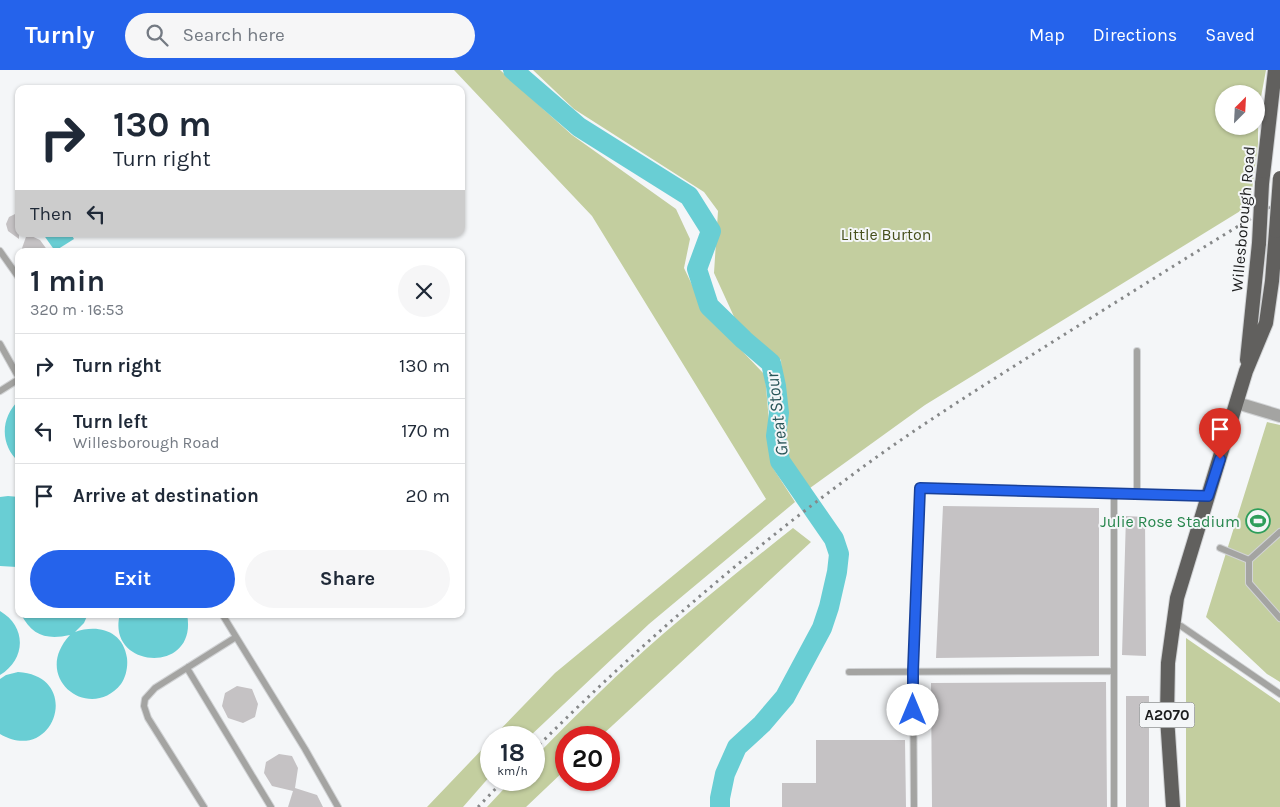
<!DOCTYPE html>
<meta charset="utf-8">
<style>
body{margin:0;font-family:Karla,sans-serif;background:#f6f6f7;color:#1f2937;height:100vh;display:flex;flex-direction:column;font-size:19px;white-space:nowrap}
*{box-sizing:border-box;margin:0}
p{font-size:16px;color:#747a83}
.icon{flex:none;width:28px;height:28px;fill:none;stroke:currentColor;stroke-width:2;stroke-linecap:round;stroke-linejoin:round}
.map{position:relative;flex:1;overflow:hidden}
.side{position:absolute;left:15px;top:178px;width:450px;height:370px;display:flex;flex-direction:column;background:#fff;border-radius:10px;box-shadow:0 1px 4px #0004}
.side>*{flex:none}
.hud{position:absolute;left:15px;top:15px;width:450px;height:152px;border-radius:10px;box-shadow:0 1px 4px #0004;background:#fff;color:#1f2937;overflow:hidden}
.needle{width:32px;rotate:24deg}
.fabs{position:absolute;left:1215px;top:15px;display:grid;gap:10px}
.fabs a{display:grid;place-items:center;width:50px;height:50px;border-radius:50%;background:#fff;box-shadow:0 1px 4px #0004;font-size:25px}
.speed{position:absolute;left:480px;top:656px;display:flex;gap:10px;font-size:25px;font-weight:700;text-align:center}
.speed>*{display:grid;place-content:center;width:65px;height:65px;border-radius:50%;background:#fff;box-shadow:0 1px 4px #0004;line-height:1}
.speed small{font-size:12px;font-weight:400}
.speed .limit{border:8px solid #d22;background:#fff;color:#111}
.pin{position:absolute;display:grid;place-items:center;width:42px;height:42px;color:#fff;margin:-51px -21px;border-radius:50% 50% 50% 0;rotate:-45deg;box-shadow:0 0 5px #0007}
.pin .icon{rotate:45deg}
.me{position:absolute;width:55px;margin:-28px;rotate:0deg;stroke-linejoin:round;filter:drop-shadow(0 0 4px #0008)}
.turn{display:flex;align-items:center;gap:18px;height:105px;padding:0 15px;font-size:22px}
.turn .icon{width:65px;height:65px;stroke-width:2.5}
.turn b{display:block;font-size:35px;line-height:42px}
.then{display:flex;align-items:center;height:48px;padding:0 15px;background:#0003;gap:10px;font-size:19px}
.round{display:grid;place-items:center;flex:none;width:52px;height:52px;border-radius:26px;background:#f6f6f7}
.headline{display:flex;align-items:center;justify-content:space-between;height:85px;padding:0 15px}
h1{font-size:30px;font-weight:700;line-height:38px}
.primary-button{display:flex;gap:10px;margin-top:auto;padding:10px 15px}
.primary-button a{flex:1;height:58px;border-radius:30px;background:#2563eb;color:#fff;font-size:20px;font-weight:700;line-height:58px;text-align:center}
.primary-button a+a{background:#f6f6f7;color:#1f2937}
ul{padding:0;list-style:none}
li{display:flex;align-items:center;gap:15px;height:65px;padding:0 15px;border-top:1px solid #e0e1e3}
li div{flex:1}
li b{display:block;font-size:19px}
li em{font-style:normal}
header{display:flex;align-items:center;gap:30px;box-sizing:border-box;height:70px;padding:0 25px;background:#2563eb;color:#fff}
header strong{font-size:24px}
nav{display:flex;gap:28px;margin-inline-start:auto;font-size:18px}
.search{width:350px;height:45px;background:#f6f6f7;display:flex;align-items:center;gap:12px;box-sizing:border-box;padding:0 18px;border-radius:28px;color:#747a83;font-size:19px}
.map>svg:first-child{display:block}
</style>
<header>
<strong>Turnly</strong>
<div class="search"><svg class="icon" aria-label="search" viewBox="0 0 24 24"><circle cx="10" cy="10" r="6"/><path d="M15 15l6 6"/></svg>Search here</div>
<nav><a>Map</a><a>Directions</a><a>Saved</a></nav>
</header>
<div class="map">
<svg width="1280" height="737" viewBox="0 0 1280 737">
<rect width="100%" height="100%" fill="#f4f6f8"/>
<!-- green -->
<path fill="#c3ce9f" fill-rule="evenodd" d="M454 0H500L572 65 676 139 690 169 684 198 705 242 765 305 773 398 795 432 649 554 529 667H493L555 603 766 429 592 146Z
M533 0H1266L1258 43V74L1250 135 925 335 810 418 789 390 784 352 781 290 736 251 714 203 718 141 704 122 574 39ZM1224 24H1256V56H1224Z
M1267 352 1280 355V612L1267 604 1206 547Z
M793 458 811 472 600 667 566 668V699L526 737H487L512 710H534V688C576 645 618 603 663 564 705 528 749 493 793 458Z
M1186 568 1280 633V737H1186Z
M491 670V705L463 737H427Z"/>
<!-- water -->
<path fill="#69ced4" d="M43 164H71L74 169 55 181Z
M19 330V392C0 375 0 348 19 330Z
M8 426 19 427V497H17L0 496V427Z
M0 541C27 557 26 589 0 605Z
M21 544H88L84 553 75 562C97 554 123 560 127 588 128 597 126 607 121 614 90 653 30 608 70 565 47 570 32 566 21 544Z
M120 544H187C199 606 105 599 120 544Z
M18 602C84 606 54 696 0 664V609L6 605Z"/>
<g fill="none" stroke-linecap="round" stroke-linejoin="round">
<!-- river -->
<path stroke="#69ced4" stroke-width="20" d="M513 0 579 57 689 126 711 161 697 199 709 236 744 270 771 293 776 316 779 343 776 366 780 391 834 469 839 484 837 502 829 537 822 558 785 627 762 654 737 677 725 704 720 728V737"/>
</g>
<!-- building -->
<path fill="#c5c2c4" d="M19 142V169L8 161 6 154 9 147Z
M27 164 40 170 48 181H21Z
M943 436 1099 438V586L936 588Z
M1126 446 1145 447 1146 586 1122 585Z
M1106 612 1107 737H932L931 613Z
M237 616 252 619 258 634 255 647 243 653 228 648 222 636 225 623Z
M1126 626H1149V737H1126Z
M816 670H905L906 737H782V713H816Z
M279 684 292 686 298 698 295 718 317 725 323 737H288L293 721 272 716 264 703 266 692Z"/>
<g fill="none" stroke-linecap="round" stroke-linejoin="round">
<!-- service casing -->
<g stroke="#d1d3d5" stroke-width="8">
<path id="service" d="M0 181 19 208
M0 274 19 308
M0 321 19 309
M1114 423V737
M1137 423V281
M1220 478 1249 490 1280 462
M1249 490V513L1280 548
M222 544 305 679 338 737
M1173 553 1181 556 1280 624
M188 597 187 598 271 737
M849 602 1114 601
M204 737 148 648 144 636 145 629 155 618 236 567
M914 737 913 601 920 418 1208 426"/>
</g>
<!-- minor casing -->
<g stroke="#d1d3d5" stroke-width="14">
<path id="minor" d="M1237 333 1280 346"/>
</g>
<!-- primary casing -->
<g stroke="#d1d3d5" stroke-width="16">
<path id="primary" d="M1262 114 1275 0
M1247 290 1259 173
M1173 737 1167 647 1168 593 1177 528 1246 301 1266 253 1272 211 1276 161"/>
</g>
<!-- service -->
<use href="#service" stroke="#a4a4a2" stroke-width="6"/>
<!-- minor -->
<use href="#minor" stroke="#a4a4a2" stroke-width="12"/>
<!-- primary -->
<use href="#primary" stroke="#61605e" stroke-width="14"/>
<!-- rail -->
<path stroke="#868889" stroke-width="3" stroke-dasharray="2.5 5" stroke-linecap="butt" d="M534 680C632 582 736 491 848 408 916 357 989 312 1062 266 1134 221 1206 175 1280 131
M478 737 504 710"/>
<!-- primary-bridge casing -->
<g stroke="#d1d3d5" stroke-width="16" stroke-linecap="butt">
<path id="primary-bridge" d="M1276 161 1280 108
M1259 173 1262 114"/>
</g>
<!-- primary-bridge -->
<use href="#primary-bridge" stroke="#61605e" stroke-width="14"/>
</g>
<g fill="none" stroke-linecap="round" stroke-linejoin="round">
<!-- route casing -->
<g stroke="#184099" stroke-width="12">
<path id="route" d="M913 640V601L920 418 1208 426 1220 389"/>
</g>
<!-- route -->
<use href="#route" stroke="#2563eb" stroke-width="9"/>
</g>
<!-- icons -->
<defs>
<g id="stadium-ring" transform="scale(1.25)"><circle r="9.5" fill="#f4f6f8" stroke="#2e9e5b" stroke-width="1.5"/><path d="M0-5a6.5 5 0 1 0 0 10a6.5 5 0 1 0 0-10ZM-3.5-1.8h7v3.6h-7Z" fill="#2e9e5b"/></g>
</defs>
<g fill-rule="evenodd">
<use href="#stadium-ring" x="1258" y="451"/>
</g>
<g text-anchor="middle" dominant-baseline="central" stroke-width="4" stroke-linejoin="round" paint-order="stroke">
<!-- shield labels -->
<rect fill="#f4f6f8" stroke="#5d5e5f" stroke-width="1" x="1139.5" y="632.5" width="55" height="25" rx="4"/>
<g font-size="15" font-weight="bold" fill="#1c1d1e">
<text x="1167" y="645">A2070</text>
</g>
<!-- street labels -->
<g font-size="16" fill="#1c1d1e" stroke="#f4f6f8">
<text transform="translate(1243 149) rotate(-85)">Willesborough Road</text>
</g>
<!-- park labels -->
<g font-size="16" fill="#47501c" stroke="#f4f6f8">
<text x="886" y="164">Little Burton</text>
</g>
<!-- leisure labels -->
<g font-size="16" fill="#27864d" stroke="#f4f6f8" text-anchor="end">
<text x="1240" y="451">Julie Rose Stadium</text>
</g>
<!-- water labels -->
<g font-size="18" font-style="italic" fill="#295659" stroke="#f4f6f8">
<text transform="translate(777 344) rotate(-97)">Great Stour</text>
</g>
</g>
</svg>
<div class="fabs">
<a><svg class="needle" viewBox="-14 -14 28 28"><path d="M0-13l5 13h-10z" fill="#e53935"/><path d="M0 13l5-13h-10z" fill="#747a83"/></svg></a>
</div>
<div class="speed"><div>18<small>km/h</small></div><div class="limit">20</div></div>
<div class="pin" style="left:1220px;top:389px;background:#d93025"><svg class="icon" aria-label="arrive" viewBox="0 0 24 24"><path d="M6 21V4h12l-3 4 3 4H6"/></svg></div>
<svg class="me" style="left:913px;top:640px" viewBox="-20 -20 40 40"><circle r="19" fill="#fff"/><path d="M0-13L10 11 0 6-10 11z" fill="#2563eb"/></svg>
<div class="hud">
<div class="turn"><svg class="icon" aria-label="right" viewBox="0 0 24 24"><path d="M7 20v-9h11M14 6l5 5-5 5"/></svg><div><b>130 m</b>Turn right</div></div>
<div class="then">Then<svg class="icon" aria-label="left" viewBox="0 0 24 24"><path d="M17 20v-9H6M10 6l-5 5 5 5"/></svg></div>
</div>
<section class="side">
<div class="headline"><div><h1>1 min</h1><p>320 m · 16:53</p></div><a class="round"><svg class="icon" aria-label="close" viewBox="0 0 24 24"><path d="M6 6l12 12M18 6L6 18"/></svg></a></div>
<ul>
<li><svg class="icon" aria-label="right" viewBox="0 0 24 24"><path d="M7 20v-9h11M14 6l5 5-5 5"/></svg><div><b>Turn right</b></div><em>130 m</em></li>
<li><svg class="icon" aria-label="left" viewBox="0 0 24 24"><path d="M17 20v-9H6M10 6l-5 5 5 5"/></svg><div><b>Turn left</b><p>Willesborough Road</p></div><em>170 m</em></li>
<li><svg class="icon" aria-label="arrive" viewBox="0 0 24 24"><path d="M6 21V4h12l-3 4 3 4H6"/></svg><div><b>Arrive at destination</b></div><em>20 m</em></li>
</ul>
<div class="primary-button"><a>Exit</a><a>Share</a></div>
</section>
</div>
